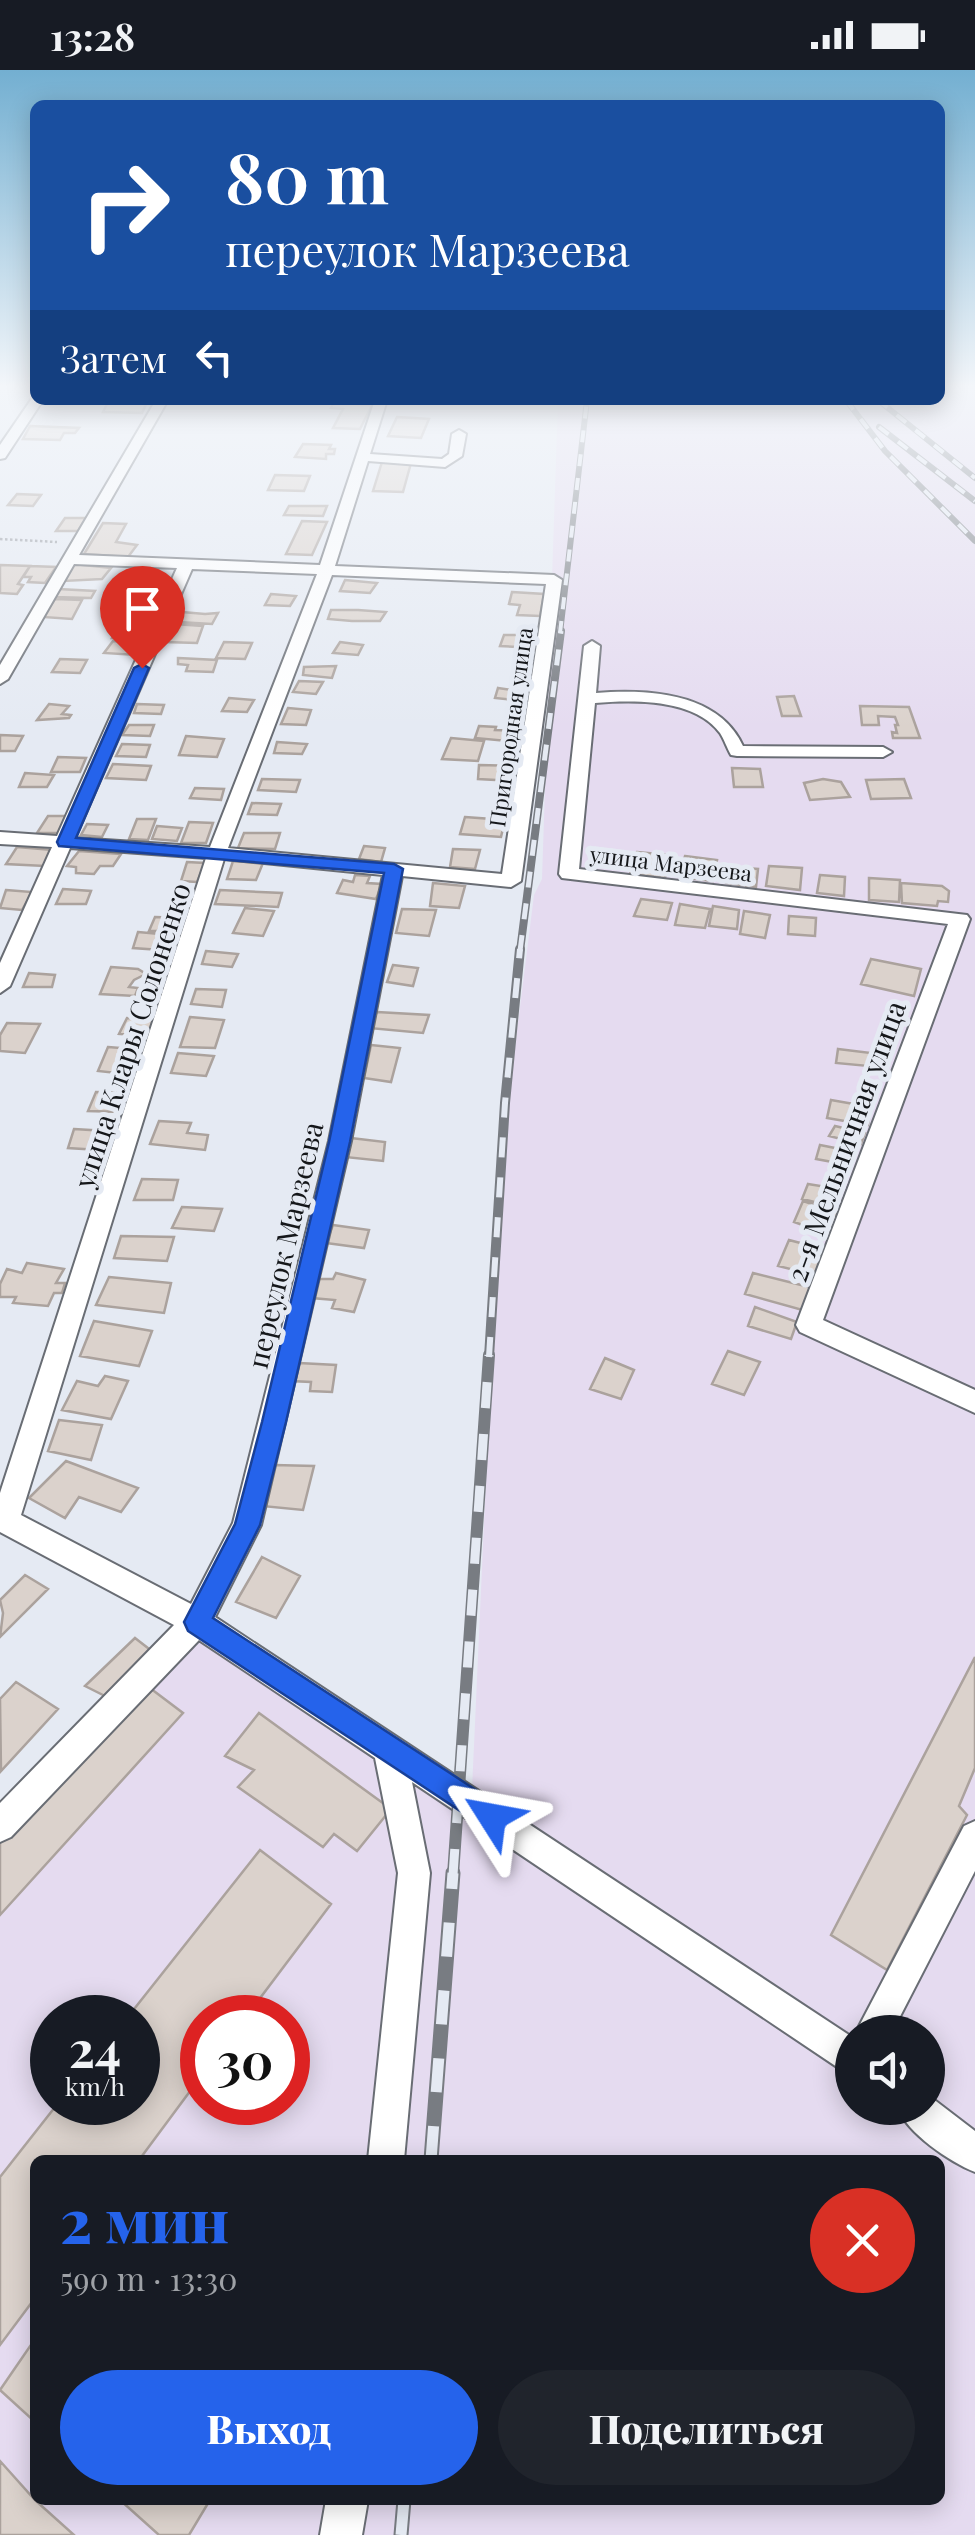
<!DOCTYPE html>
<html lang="ru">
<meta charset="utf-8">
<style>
body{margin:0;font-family:"Playfair Display",serif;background:#20242c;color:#f1f3f6;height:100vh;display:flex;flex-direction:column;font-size:38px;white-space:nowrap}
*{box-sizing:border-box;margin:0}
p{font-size:32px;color:#9ea1a6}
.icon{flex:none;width:55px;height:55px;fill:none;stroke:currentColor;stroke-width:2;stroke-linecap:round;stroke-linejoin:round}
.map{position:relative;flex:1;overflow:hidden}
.drawer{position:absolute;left:30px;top:2085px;width:915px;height:350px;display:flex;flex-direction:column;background:#171b24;border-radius:15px;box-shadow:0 5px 25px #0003}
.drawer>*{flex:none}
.guide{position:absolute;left:30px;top:30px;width:915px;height:305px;border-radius:15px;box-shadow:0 5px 25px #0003;background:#1a4fa0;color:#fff;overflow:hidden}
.tools{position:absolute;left:835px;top:1945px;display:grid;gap:20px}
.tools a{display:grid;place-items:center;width:110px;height:110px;border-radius:50%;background:#171b24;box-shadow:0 5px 25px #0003;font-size:50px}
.speed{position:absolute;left:30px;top:1925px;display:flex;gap:20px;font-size:50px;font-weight:700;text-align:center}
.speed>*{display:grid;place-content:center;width:130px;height:130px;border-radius:50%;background:#171b24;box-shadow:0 5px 25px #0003;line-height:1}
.speed small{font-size:25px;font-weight:400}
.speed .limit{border:15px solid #d22;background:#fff;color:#111}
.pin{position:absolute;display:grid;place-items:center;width:85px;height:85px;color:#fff;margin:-102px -42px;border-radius:50% 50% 50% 0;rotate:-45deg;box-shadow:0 0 10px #0007}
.pin .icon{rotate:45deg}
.me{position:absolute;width:110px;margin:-55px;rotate:304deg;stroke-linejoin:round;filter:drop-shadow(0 0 8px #0008)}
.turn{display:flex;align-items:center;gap:35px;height:210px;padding:0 30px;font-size:45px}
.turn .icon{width:130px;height:130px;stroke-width:2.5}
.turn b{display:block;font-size:70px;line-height:85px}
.then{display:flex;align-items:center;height:95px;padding:0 30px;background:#0003;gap:20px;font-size:38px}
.round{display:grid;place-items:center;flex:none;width:105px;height:105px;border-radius:52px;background:#20242c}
.summary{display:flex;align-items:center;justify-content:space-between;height:170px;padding:0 30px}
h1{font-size:60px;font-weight:800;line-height:75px;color:#2563eb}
.cta{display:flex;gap:20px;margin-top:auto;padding:20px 30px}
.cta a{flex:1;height:115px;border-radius:60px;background:#2563eb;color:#fff;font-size:40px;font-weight:800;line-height:115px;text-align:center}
.cta a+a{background:#20242c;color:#f1f3f6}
.status{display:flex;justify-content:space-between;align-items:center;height:70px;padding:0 50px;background:#171b24;direction:ltr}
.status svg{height:28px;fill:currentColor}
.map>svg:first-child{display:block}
</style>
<div class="status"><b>13:28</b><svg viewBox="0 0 49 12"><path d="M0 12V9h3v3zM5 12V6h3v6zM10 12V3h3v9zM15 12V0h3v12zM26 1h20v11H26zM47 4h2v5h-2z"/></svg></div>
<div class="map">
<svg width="975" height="2465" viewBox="0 0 975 2465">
<rect width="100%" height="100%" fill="#e5eaf3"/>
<!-- industrial -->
<path fill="#e5dbf0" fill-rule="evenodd" d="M940 313H975V2465H0V1756L197 1552 472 1720 500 1098 534 825 542 809 558 330H940ZM52 1948H138V2032H52ZM202 1948H288V2032H202ZM852 1962H928V2038H852ZM35 2090H940V2430H35Z"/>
<!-- building -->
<path fill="#dbd2cc" stroke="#aba29d" stroke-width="2.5" d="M109 330H148L142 343 103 342Z
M333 334H348L372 335 360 359 333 358 343 339 331 338Z
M397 347 429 349 421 368 388 366Z
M30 356 79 358 75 363H64L60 370 23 369Z
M303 374 331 375 329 379H335L334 384H326V389L295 387Z
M382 392 411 393 403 422 373 421Z
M275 405 310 406 304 421 268 420Z
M17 424 41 425 33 436 8 435Z
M289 436H327L323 446 284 445Z
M65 448H86L78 461H56Z
M302 451 327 452 312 485 286 484Z
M103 453 126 454 116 472 137 475 128 487 84 484Z
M74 494 111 498 102 509 64 511Z
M0 495 30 496 18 514 23 515 17 524 0 523Z
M30 496 56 497 45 513 28 512 31 507H23Z
M345 510 377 513 370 523 340 521Z
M58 519 95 521 91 528 53 527Z
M512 522 544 524 540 546 517 545 520 535 509 534Z
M271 524 296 526 290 536 265 535Z
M55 529 82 530 72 549 43 547Z
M331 540H358L386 542 380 551H352L328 549Z
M182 542 205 544 218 543 212 554 178 552Z
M174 554 203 556 197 573 165 572Z
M119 555 152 556 145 569 112 568Z
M504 565H539L537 578 500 576Z
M113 571 143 572 137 585 104 583Z
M224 572 252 573 245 589 216 588Z
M340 572 363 575 358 585 333 583Z
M178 588 217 590 213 602 186 601 188 595 178 594Z
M60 589 87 590 80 603 52 602Z
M336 596 332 608 303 605 304 597Z
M299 611 323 612 316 624 293 622Z
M498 618 525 622 523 631 495 628Z
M794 626 801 646H782L777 627Z
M229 628 254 630 247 642 222 641Z
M49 634 69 636 62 644 71 645 69 648 37 650Z
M137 634 164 635 161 644 134 643Z
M860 636 909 637 920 668H893L892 662 897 663 895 655H898L895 647 878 646 879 655H862Z
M288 638 311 640 306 655 281 654Z
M129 655H154L150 666 122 665Z
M479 656 496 657 495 660 521 661 518 672 475 668Z
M0 665 23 666 15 681H0Z
M186 666 224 669 217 687 179 685Z
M451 668 484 671 478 691 442 689Z
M277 672 307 674 302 684 274 683Z
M122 674 150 675 146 687 116 686Z
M58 687 86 688 80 702H51Z
M113 694 151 696 146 710 106 708Z
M479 695 516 696 514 711 478 709Z
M732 698 760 699 763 717H734Z
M25 703 54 705 47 717H19Z
M262 709 300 710 296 722 258 720Z
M823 709 841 712 850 727 810 730 804 713Z
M904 709 911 728 871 729 866 710Z
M195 718 224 719 221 730 190 728Z
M252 733 281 734 277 745 248 744Z
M48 746H69L60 763H37Z
M465 747 505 750 501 767 460 764Z
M137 749H156L148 770 129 769Z
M189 752 213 753 206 773H181Z
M87 754 108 755 102 767 81 765Z
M157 756 182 758 177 771 152 769Z
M244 763H280L275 779 238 778Z
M364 776 385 778 381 792 359 789Z
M17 777 53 780 45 796 6 794Z
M453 779 480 780 475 799 450 797Z
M79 781 121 784 113 796H100L94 804 76 803V797L67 796Z
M637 782 671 785 665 808 630 804Z
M685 786 717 790 713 811 679 807Z
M233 791 263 793 256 810 227 809Z
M187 792 205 793 197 812 181 811Z
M769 796 802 798 800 820 766 816Z
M729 797 758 799 756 817 726 813Z
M355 805 370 806 367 813 382 814 376 829 337 823 343 810 353 812Z
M820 805 845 807 844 826 817 823Z
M869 808 900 810 899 832 869 830Z
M433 813 465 816 459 838 430 836Z
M901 813 942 816 949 821 948 832 938 831 937 836 902 833Z
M63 819 91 821 86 834H56Z
M6 820 32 822 22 840 0 838Z
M220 820 282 823 278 837 215 834Z
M641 829 672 833 667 850 634 846Z
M680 834 710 839 705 858 675 855Z
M713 836 739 840 737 859 709 856Z
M245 838 274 841 263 866 233 863Z
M402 839 436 840 429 866 396 863Z
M744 841 770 845 765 868 740 864Z
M789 846 816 848 815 866 788 864Z
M155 847 183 848 179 861H149Z
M138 862 182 866 175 881 133 878Z
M206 881 238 884 232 897 202 894Z
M871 889 921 899 914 926 861 914Z
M393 895 418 898 413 916 387 912Z
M111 897 138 899 146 904 134 910 129 917 138 918 135 926 100 924Z
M29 903 55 905 52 917H23Z
M196 919 226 920 222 937 191 934Z
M377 942 429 945 423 963 369 958Z
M190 947 224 950 215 978 180 977Z
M127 948 154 950 147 966 119 964Z
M7 953 40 954 25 983 0 981V965Z
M371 975 400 978 391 1012 364 1008Z
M108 977 146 980 135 1005 98 1001Z
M838 979 871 983 868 996 836 993Z
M178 983 214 986 206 1006 171 1003Z
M96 1022 128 1023 122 1042 88 1041Z
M831 1030 871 1037 868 1055 827 1048Z
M159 1051 191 1053 187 1063 208 1065 205 1080 150 1074Z
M835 1056 865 1063 861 1074 829 1066Z
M74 1059 106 1061 99 1080 68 1078Z
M351 1068 385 1072 383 1091 345 1087Z
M820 1075 855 1082 849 1095 816 1089Z
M142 1109 178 1110 173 1130H134Z
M808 1114 839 1119 836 1137 802 1129Z
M803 1131 839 1143 831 1165 794 1152Z
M182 1137 222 1139 214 1161 172 1158Z
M333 1155 369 1160 364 1178 326 1173Z
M121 1166 174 1167 167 1191 114 1188Z
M789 1170 827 1180 819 1206 778 1196Z
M27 1193 64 1199 56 1213H65L62 1223H54L48 1236 13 1233 16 1227H0V1214L7 1199 22 1203Z
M336 1203 365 1210 354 1242 332 1238 335 1230 312 1228 315 1209H333Z
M753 1203 813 1218 806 1241 745 1224Z
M109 1207 171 1213 164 1243 96 1235Z
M755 1237 797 1252 791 1269 748 1256Z
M94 1251 152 1261 139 1296 80 1286Z
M728 1281 760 1292 744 1325 712 1314Z
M605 1288 634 1300 621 1329 590 1319Z
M299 1293 336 1295 332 1322 310 1321 311 1312 291 1311Z
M105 1306 128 1311 111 1349 62 1340 77 1311 98 1316Z
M59 1350 102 1355 91 1390 48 1381Z
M66 1391 138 1418 121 1442 79 1427 65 1448 29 1428Z
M274 1395 314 1396 303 1440 262 1436Z
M262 1487 300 1506 276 1548 236 1532Z
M25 1505 48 1519 0 1567 3 1543 0 1530Z
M135 1568 162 1589 119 1633 85 1616Z
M975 1587V1698L959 1736 967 1745 887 1900 831 1865Z
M138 1609 183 1643 0 1845V1755Z
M16 1612 58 1639 1 1701 0 1629Z
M259 1643 391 1739 357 1781 334 1764 323 1777 238 1717 254 1700 225 1686Z
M260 1780 331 1834 245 1948H202V2005L139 2090H35V2228L0 2275V2107L59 2032H138V1948H127Z
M35 2269V2352L0 2320Z
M0 2391 35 2430 74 2465H0Z
M120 2430H210L189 2465H159Z"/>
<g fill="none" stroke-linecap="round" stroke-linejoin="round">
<!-- minor casing -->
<g stroke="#696d74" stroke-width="4">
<path id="minor" d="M33 327 43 330 5 388 0 389V375Z
M156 330H168L79 485 320 495 375 330H387L370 384 442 389 449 384 452 364 459 360 466 364 462 386 445 397 368 391 335 496 554 505 562 510 521 811 511 817 402 806 351 1071 261 1455 215 1547 852 1967V2004L840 1999 412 1712 430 1803 404 2090H368L398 1803 375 1688 199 1570 11 1767 0 1772V1733L174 1555 0 1462V1423L206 788 70 778 10 916 0 923V893L52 777 0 774V762L57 766 177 498 74 494 8 609 0 614V595ZM192 499 317 504 210 777 75 768ZM332 505 546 514 502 804 228 778ZM224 789 383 805 329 1071 233 1453 191 1534 21 1445Z
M592 571 600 576 596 623C648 619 718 622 743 676L883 677 892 682 883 687 737 686 731 685C727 678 724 669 720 663 694 628 632 630 595 633L579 799 967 845 970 849 823 1250 975 1320V1343L800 1262 796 1255 948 854 562 808 559 804 584 576Z
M975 1751V1801L892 1962H856L964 1756Z
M928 2025 975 2061V2102C950 2092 907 2063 898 2038H928Z
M326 2430H368L362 2465H320Z"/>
</g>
<!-- path -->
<path stroke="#9599a0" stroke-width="2.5" stroke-dasharray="2.5 2.5" stroke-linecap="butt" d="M0 469 57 472"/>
<!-- minor -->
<use href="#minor" fill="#fff" fill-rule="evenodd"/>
<!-- rail-far4 casing -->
<g stroke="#787c82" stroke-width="6">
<path id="rail-far4" d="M846 330 885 381 975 471
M878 330 975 408
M879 357 975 431
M560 563 587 330"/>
</g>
<!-- rail-far3 casing -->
<g stroke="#787c82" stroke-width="8">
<path id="rail-far3" d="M520 881 561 561"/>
</g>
<!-- rail-far2 casing -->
<g stroke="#787c82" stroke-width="10">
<path id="rail-far2" d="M489 1287 505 1033 520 879"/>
</g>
<!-- rail-far1 casing -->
<g stroke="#787c82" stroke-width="12">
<path id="rail-far1" d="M453 1805 489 1285"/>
</g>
<!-- rail casing -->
<g stroke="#787c82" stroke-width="15">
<path id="rail" d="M431 2090 453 1803
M401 2465 404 2430"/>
</g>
<!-- rail-far4 -->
<use href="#rail-far4" stroke="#e5eaf3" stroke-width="4" stroke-dasharray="12" stroke-linecap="butt"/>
<!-- rail-far3 -->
<use href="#rail-far3" stroke="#e5eaf3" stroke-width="5" stroke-dasharray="16" stroke-linecap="butt"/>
<!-- rail-far2 -->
<use href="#rail-far2" stroke="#e5eaf3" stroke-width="6" stroke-dasharray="20" stroke-linecap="butt"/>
<!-- rail-far1 -->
<use href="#rail-far1" stroke="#e5eaf3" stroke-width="9" stroke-dasharray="26" stroke-linecap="butt"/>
<!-- rail -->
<use href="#rail" stroke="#e5eaf3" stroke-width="11" stroke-dasharray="34" stroke-linecap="butt"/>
</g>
<!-- sky -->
<linearGradient id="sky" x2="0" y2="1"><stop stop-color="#73afd1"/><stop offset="0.48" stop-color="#f3f6fa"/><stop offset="1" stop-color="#f3f6fa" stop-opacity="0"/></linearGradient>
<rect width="975" height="658" fill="url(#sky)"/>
<!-- route -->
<path fill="#2563eb" stroke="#184099" stroke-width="2.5" d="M142 594 149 598 76 768 394 794 403 799 350 1072 286 1352 260 1455 213 1548 502 1737 506 1747 502 1757 492 1762 188 1561 184 1552 235 1454 262 1352 329 1072 384 803 59 776 57 772 134 598Z"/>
<g text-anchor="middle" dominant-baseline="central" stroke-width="10" stroke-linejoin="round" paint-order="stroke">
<!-- far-street labels -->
<g font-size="22" fill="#15171a" stroke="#e5eaf3">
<text transform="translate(510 657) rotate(-82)">Пригородная улица</text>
<text transform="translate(671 793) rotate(7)">улица Марзеева</text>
</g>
<!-- street labels -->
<g font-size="28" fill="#15171a" stroke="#e5eaf3">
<text transform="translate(131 965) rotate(-72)">улица Клары Солоненко</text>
<text transform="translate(845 1071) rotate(-70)">2-я Мельничная улица</text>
<text transform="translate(284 1175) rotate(-77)">переулок Марзеева</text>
</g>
</g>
</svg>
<div class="tools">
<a><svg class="icon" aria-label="sound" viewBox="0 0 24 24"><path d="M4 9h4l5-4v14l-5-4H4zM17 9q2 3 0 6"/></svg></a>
</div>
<div class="speed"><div>24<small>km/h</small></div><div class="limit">30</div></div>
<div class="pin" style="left:142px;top:598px;background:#d93025"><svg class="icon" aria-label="arrive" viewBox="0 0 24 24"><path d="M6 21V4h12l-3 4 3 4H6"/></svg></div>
<svg class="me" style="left:492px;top:1747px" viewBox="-20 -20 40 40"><path d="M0-17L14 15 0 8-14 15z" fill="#2563eb" stroke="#fff" stroke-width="4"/></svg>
<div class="guide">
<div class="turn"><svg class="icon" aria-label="right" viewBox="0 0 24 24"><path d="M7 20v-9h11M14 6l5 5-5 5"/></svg><div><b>80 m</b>переулок Марзеева</div></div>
<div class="then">Затем<svg class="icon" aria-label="left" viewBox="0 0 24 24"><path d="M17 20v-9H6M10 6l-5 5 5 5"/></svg></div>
</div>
<section class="drawer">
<div class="summary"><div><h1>2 мин</h1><p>590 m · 13:30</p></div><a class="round" style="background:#d93025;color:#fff"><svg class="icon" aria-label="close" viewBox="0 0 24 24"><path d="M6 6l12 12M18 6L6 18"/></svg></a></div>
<div class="cta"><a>Выход</a><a>Поделиться</a></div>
</section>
</div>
